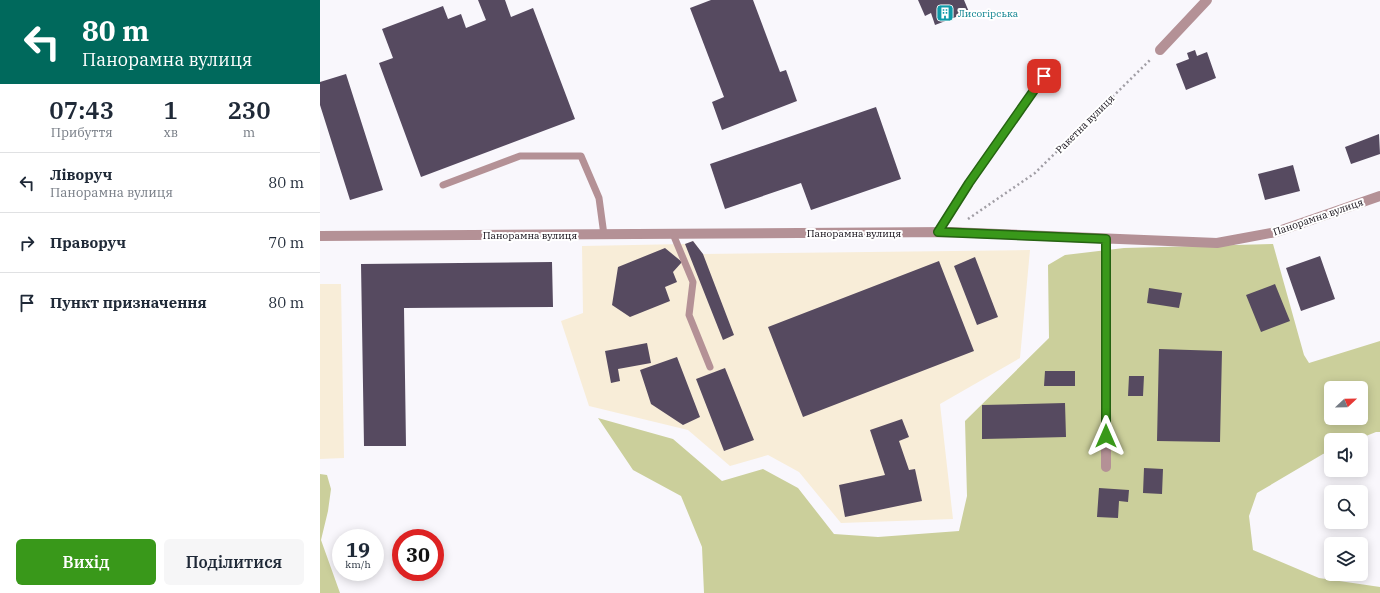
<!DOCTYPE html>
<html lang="uk">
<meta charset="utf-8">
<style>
body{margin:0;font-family:"IBM Plex Serif",serif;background:#f6f6f7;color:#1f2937;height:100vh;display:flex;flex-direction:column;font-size:15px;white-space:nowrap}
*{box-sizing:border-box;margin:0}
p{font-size:13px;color:#747a83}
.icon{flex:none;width:22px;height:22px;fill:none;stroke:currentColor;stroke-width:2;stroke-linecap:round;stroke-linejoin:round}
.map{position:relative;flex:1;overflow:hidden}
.panel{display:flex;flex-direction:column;background:#fff;width:320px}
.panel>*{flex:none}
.top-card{background:#00695c;color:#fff;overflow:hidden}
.needle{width:26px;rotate:68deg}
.fabs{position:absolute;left:1004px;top:381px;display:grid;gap:8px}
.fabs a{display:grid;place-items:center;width:44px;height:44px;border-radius:6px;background:#fff;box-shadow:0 2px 10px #0003;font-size:20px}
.speed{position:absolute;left:12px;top:529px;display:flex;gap:8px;font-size:20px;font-weight:700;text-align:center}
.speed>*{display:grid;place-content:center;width:52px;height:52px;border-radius:50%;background:#fff;box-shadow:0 2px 10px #0003;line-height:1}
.speed small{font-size:10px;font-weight:400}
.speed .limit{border:6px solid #d22;background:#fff;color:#111}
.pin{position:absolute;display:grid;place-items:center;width:34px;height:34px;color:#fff;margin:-17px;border-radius:8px;box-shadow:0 2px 6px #0006}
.me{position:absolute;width:44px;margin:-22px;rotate:0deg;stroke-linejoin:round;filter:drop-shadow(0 0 3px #0008)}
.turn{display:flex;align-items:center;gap:14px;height:84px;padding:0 16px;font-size:18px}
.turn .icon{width:52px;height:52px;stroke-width:2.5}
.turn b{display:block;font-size:28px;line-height:34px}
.eta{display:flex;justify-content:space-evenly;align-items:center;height:68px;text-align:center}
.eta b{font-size:24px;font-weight:600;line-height:28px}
.action{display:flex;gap:8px;margin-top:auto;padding:8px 16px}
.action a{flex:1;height:46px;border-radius:6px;background:#39981a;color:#fff;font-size:16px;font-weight:600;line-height:46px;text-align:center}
.action a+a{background:#f6f6f7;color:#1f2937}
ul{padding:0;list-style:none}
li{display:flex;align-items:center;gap:12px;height:60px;padding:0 16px;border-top:1px solid #e0e1e3}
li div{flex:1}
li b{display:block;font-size:15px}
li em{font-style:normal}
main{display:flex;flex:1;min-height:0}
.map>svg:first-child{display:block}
</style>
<main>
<section class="panel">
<div class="top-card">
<div class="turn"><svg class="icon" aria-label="left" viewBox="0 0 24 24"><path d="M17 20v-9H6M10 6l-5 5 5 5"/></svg><div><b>80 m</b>Панорамна вулиця</div></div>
</div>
<div class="eta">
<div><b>07:43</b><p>Прибуття</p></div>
<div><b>1</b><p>хв</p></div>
<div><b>230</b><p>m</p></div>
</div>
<ul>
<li><svg class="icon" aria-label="left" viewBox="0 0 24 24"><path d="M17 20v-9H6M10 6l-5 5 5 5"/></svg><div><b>Ліворуч</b><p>Панорамна вулиця</p></div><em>80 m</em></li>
<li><svg class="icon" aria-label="right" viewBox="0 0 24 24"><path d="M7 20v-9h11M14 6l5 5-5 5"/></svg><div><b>Праворуч</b></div><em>70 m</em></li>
<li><svg class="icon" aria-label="arrive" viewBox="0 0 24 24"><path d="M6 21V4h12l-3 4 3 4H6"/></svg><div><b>Пункт призначення</b></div><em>80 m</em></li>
</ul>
<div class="action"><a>Вихід</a><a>Поділитися</a></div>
</section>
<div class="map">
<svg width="1060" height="593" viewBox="0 0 1060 593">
<rect width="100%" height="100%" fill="#f9f7fc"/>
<!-- industrial -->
<path fill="#f8edd8" d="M373 241 383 254 710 250 700 358 620 404 633 519 521 523 479 472 448 455 410 466 368 430 269 406 241 321 263 313 262 246 365 244Z
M0 284H21L24 458 0 459Z"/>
<!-- green -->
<path fill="#cbcf9b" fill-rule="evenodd" d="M953 244 984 355 989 363 1060 341V432H1056L1036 440H1011V451L1003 454 937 493 929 516 933 550 999 578 1060 587V593H384L382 547 361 496 313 470 278 418 353 439 402 481 443 469 478 488 514 534 558 537 639 531 647 496 645 421 729 338 728 265 745 255 804 248ZM1011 388H1041V418H1011Z
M0 474 7 475 11 489 8 511 1 540 20 593H0Z"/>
<!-- building -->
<path fill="#564a60" d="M158 0H185L191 17 213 8 255 119 101 177 59 63 73 58 62 29 123 6 128 19 141 14 146 28 166 20Z
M391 0H433L460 72 466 70 477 101 402 130 392 102 404 97 370 8Z
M598 0H644L649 12 615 25 611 13 605 16Z
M875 50 877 56 887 52 896 78 866 90 856 64 869 59 867 53Z
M26 74 63 190 30 200 0 105V82Z
M556 107 581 179 491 210 481 183 405 209 390 164Z
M1059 134 1060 154 1031 164 1025 147Z
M973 165 980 191 945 200 938 174Z
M373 241 383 254 414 335 403 340 365 244Z
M345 248 362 262 353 272 357 282 345 287 350 301 310 317 292 305 298 267Z
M1000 256 1015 299 981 311 966 268Z
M655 257 678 317 657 325 634 266Z
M619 261 654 351 483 417 448 327Z
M232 262 233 307 84 308 86 446H44L41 264Z
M955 284 970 321 941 332 926 295Z
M829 288 862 293 859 308 827 303Z
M327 343 331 363 298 369 300 381 291 383 285 351Z
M839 349 902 351 900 442 837 441Z
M357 357 380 417 363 425 331 404 320 370Z
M405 368 434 440 404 451 376 379Z
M725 371H755V386H724Z
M809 376H824L823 396H808Z
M745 403 746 437 662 439V405Z
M582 419 589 437 579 441 589 470 595 469 602 501 525 517 519 485 565 475 550 430Z
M824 468 843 469 842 494 823 493Z
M779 488 809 490 808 502 799 501 798 518 777 517Z"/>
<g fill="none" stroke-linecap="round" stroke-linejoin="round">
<!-- path -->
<path stroke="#a19ea5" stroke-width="2.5" stroke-dasharray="2 3" stroke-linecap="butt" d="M648 219 715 173 831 59"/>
<!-- service -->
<path stroke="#b49196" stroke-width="7" d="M123 185 200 156H261L279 198 284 235
M617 232 649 183 733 64
M353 234 373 282 369 315 390 367"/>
<!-- minor -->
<path stroke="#b49196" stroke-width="10" d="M840 50 887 0
M0 236 629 232 897 243 956 232 1060 196
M786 239V467"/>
</g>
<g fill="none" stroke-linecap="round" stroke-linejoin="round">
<!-- route casing -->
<g stroke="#256311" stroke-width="10">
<path id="route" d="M724 76 649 183 618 232 786 239V436"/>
</g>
<!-- route -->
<use href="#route" stroke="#39981a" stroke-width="7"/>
</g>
<!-- icons -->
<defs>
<g id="building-square" transform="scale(0.9)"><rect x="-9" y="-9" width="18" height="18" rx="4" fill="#0f9aa8" stroke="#fff"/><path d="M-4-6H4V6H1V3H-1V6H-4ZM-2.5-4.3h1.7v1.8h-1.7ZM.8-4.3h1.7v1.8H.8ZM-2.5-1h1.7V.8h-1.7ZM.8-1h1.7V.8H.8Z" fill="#fff"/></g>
</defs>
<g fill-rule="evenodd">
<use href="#building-square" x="625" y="13"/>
</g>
<g text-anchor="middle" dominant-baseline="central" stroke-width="4" stroke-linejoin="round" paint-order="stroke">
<!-- culture labels -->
<g font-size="10" fill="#0d838f" stroke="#fff" text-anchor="start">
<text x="638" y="13">Лисогірська</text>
</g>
<!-- street labels -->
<g font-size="10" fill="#110c15" stroke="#fff">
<text transform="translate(765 124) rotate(-45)">Ракетна вулиця</text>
<text transform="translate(998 217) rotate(-19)">Панорамна вулиця</text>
<text x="534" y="233">Панорамна вулиця</text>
<text x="210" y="235">Панорамна вулиця</text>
</g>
</g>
</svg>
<div class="fabs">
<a><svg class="needle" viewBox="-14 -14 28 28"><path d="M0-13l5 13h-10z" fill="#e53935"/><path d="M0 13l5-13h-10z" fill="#747a83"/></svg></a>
<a><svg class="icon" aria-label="sound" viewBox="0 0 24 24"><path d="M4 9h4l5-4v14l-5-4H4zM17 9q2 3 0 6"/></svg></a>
<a><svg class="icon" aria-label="search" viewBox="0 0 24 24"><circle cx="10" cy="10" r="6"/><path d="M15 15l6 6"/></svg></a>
<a><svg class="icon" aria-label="layers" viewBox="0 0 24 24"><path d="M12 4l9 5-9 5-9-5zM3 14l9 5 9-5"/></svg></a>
</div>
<div class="speed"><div>19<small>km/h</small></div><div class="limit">30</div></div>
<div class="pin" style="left:724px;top:76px;background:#d93025"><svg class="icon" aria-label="arrive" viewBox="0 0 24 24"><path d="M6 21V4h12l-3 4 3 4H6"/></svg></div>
<svg class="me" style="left:786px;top:436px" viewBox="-20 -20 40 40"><path d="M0-17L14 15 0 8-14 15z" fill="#39981a" stroke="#fff" stroke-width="4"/></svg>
</div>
</main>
